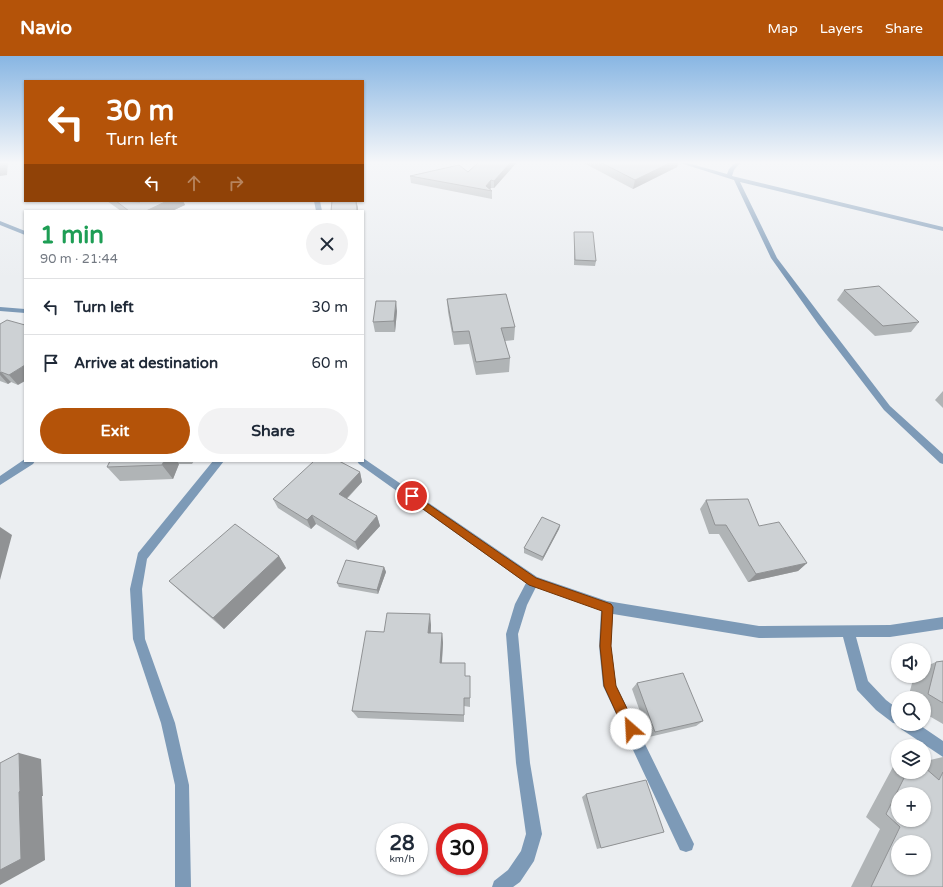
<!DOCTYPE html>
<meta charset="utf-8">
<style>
body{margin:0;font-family:"Varela Round",sans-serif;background:#f2f2f3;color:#1f2937;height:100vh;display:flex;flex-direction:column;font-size:15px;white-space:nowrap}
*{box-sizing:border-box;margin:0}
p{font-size:13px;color:#747a83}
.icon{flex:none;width:22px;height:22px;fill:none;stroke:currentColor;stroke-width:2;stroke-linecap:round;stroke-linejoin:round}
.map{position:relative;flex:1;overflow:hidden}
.drawer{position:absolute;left:24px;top:154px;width:340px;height:252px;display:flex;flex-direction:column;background:#fff;border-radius:0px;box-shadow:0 1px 3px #0004}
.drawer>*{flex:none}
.top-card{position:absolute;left:24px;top:24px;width:340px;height:122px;border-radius:0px;box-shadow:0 1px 3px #0004;background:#b45309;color:#fff;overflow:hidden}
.fabs{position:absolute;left:891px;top:587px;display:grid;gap:8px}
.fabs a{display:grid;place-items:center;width:40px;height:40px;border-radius:50%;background:#fff;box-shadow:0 1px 3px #0004;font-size:20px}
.speed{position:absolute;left:376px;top:767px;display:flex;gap:8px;font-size:20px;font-weight:700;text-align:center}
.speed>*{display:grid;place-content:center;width:52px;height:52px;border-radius:50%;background:#fff;box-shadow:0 1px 3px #0004;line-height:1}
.speed small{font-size:10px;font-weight:400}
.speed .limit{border:6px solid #d22;background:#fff;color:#111}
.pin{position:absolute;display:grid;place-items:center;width:34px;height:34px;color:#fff;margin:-17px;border:2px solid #fff;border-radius:50%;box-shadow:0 1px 4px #0007}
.me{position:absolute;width:44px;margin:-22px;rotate:334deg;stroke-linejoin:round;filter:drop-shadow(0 0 3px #0008)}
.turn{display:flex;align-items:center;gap:14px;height:84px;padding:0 16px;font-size:18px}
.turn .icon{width:52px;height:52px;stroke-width:2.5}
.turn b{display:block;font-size:28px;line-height:34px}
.lanes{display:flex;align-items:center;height:38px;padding:0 16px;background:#0003;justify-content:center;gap:20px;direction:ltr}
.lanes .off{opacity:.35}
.round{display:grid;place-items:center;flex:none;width:42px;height:42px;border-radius:21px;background:#f2f2f3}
.headline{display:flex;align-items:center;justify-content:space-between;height:68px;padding:0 16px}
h1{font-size:24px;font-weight:700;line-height:30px;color:#1e9e55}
.action{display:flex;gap:8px;margin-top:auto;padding:8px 16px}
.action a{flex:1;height:46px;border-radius:24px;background:#b45309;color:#fff;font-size:16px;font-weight:700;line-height:46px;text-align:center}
.action a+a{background:#f2f2f3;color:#1f2937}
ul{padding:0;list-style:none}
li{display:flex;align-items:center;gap:12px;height:56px;padding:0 16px;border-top:1px solid #e0e1e3}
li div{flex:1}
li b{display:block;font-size:15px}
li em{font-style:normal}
header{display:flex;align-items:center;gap:24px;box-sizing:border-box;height:56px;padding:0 20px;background:#b45309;color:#fff}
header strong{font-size:19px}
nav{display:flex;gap:22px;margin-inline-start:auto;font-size:14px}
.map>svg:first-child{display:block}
</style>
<header>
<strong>Navio</strong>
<nav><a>Map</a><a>Layers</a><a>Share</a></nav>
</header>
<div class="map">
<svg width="943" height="831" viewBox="0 0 943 831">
<rect width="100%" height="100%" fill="#ebeef1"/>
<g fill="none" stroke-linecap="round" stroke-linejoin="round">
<!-- minor -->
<path fill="#7d9ab7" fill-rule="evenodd" d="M677 106H684L727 118 729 113 736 106H741L734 114 732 120 943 171V175L740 126 777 202 824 264 890 350 943 398V408L940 407 884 354 818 268 771 202 734 124Z
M314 145H320L322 155H316Z
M0 165 25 175V179L0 169Z
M0 251 25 253V257L0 255Z
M363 402 537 521 607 545 759 570 890 569 943 561V573L890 581H856L868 625 886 644 898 653V668H918L943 685V701L901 673 899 668 893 667 876 654 857 634 843 581 759 582 613 558 611 590 616 629 694 788 692 794 686 796 680 794 603 630 599 590 601 554 536 531 527 549 518 578 530 707 542 778 534 805 520 826 513 831H492L494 825 508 814 521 795 526 778 516 707 506 578 515 548 526 527 359 408 357 405H363Z
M25 403V405H35L33 408 0 429V420Z
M213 405H224L147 503 142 533 145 583 175 667 189 729 191 831H175V729L161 667 133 583 130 533 138 497Z"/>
</g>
<!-- wall -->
<path fill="#b0b4b6" d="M479 106H517L494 132H491L490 133 492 135V143L411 127 410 120 468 116Z
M582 106H679L677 111 633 133Z
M107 145H183L185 149 172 155H121Z
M574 176 596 205 595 210 574 209Z
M844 234 919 266 911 276 875 280 837 244Z
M447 243 515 271 514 284 505 285 510 302 509 316 476 319 469 288 454 289 448 256Z
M397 255 395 276H375L373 266Z
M0 268 18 329 11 326 8 328 0 325Z
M943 335V352L935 344Z
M110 405H194L192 408H179L173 423 120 425 107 411Z
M360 416 362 426 347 443 377 460 380 470 358 494 316 468 311 473 278 452 273 443Z
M706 444 759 470 807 507 798 515 748 526 719 478H709L700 453Z
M560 469 559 473 542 505 524 497V492Z
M279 500 286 512 224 573 182 537 169 525Z
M384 511 386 516 378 538 339 531 337 527Z
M431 569V577H442L443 587 442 607 465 620H470V651L464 650V666L358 662 352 655 384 576Z
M943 605V668L924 657V642H908L914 620H924V611L936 606Z
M637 627 703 665 696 670 649 681 632 633Z
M943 701V831H851L880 773 866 761 894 709 898 707V716H924L930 704Z
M586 738 664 776 597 793 582 741Z"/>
<!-- shaded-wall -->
<path fill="#909294" d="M1 106H8L7 119 0 120V110Z
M511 106H517L494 132V125Z
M672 106H679L677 111 633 133 635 124Z
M491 124V132L488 135 486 130Z
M167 145H183L185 149 172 155H146Z
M356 145 358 151V155H357Z
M396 245 397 255 395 276 394 265Z
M25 309V325L18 329 9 319Z
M1 316 11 326 8 328 0 319V317Z
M164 405H177L179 408 173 423 162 409Z
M360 416 362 426 342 447 339 438Z
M312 459 316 468 311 473 307 464Z
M377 460 380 470 358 494 355 486Z
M560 469 559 473 542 505 543 501Z
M0 471 12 479 0 524Z
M279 500 286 512 224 573 213 562Z
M807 507 798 515 748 526 756 518Z
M384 511 386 516 378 538 377 534Z
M430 558 431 569 430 587 428 577Z
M442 577 443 587 441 616 440 607Z
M19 697 41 703 43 740H42L45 804 0 829V814Z"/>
<!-- building -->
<path fill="#cdd1d4" stroke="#909294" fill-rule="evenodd" d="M0 106H1V110H0Z
M479 106H511L494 125 491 124 486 130 492 135 410 120 459 109 468 116Z
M600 106H672L635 124Z
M116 145 140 146 141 145H167L146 155H129Z
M332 145H356L357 155H331Z
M574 176H593L596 205 575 204Z
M879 230 919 266 883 270 844 234Z
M506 238 515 271 501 272 510 302 476 306 469 275 453 276 447 243Z
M376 245H396L394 265 373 266Z
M7 264 25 269V309L9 319 1 316 0 317V268Z
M110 405H164L162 409 107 411Z
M314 405H339L360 416 339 438 377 460 355 486 312 459 307 464 273 443Z
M748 443 759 470 779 466 807 507 756 518 726 469H715L706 444Z
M542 461 560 469 543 501 524 492Z
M235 468 279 500 213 562 169 525Z
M346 504 384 511 377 534 337 527Z
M387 557 430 558 428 577H442L440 607H465V620H470V642H464V659L352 655 366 575 384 576Z
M943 605V647L928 638 936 606Z
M683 617 703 665 655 676 637 627Z
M19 697 20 735 19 736 21 803 0 814V707Z
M924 711 939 724 943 716V831H871L900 771 886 758 907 716H924ZM898 738H924V764H898ZM898 786H924V812H898Z
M646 724 664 776 601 792 586 738Z"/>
<!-- sky -->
<linearGradient id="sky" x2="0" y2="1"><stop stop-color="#88b6e3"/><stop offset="0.48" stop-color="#f6f7f9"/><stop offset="1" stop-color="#f6f7f9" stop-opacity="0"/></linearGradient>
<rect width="943" height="222" fill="url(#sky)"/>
<!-- route -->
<path fill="#b45309" stroke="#753606" d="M412 437 536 522 611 548 613 551 611 590 616 630 637 673 635 678 631 680 626 678 604 630 600 590 602 555 529 529 409 443 407 440 409 438Z"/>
</svg>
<div class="fabs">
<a><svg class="icon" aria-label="sound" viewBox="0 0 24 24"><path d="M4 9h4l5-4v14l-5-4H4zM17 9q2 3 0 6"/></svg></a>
<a><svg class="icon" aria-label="search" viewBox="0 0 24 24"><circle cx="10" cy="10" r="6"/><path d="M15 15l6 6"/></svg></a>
<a><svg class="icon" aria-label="layers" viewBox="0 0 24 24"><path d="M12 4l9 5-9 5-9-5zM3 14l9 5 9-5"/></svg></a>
<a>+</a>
<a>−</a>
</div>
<div class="speed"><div>28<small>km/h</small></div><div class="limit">30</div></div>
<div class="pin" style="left:412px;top:440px;background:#d93025"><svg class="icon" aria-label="arrive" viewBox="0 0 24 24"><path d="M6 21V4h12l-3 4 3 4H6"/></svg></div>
<svg class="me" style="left:631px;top:673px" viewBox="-20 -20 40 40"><circle r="19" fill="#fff"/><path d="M0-13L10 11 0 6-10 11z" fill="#b45309"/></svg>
<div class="top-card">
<div class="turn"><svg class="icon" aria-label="left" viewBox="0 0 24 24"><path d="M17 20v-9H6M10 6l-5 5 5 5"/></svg><div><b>30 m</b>Turn left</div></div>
<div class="lanes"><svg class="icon" aria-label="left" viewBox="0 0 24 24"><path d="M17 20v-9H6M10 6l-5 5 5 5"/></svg><svg class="icon off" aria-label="ahead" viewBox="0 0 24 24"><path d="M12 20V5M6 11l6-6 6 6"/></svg><svg class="icon off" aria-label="right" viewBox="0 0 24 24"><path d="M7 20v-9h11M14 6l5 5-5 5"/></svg></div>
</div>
<section class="drawer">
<div class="headline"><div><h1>1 min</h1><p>90 m · 21:44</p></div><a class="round"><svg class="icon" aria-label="close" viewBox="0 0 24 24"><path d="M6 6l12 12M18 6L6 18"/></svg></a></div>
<ul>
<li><svg class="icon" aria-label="left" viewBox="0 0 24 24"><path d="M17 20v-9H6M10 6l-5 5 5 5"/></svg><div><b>Turn left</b></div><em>30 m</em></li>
<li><svg class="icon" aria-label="arrive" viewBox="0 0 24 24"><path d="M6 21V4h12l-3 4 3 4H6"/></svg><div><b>Arrive at destination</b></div><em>60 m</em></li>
</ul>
<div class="action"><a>Exit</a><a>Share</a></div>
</section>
</div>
